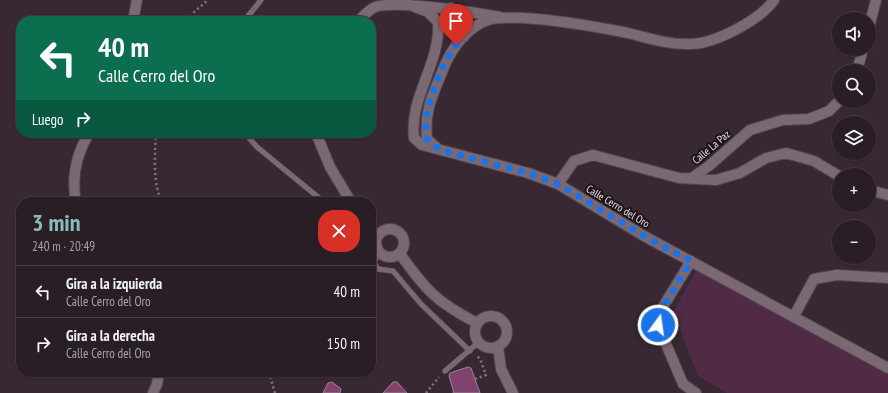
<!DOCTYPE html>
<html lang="es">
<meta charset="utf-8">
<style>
body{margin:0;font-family:"PT Sans Narrow",sans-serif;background:#32272e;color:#f1f3f6;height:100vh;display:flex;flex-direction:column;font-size:15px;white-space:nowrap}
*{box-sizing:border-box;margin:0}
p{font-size:13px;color:#a5a2a7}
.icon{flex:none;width:22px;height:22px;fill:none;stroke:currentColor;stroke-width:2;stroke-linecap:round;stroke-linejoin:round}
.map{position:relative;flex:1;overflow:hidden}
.panel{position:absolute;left:16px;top:197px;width:360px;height:180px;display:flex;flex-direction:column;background:#2a1e26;border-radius:16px;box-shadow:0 1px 3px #0004,0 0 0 1px #463c43}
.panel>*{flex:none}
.banner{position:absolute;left:16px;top:16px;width:360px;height:122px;border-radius:16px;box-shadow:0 1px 3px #0004,0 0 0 1px #463c43;background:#0b6e4f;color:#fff;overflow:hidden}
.controls{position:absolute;left:832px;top:12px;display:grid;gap:8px}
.controls a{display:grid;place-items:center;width:44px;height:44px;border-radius:50%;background:#2a1e26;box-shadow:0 1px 3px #0004,0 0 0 1px #463c43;font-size:20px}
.pin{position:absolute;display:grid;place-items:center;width:34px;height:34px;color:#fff;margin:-41px -17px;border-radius:50% 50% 50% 0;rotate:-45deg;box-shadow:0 0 4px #0007}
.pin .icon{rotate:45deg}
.me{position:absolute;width:44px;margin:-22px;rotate:14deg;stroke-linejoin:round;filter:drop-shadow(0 0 3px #0008)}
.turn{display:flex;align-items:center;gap:14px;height:84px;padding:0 16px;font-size:18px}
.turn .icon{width:52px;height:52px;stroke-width:2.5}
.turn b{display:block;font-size:28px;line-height:34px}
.then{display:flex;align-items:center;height:38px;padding:0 16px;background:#0003;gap:8px;font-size:15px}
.round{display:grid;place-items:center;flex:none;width:42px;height:42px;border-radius:16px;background:#32272e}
.summary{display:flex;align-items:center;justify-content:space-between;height:68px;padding:0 16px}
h1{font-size:24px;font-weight:600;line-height:30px;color:#8bbbb9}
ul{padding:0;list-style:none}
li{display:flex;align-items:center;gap:12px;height:52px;padding:0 16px;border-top:1px solid #463c43}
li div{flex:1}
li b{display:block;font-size:15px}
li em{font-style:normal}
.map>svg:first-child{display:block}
</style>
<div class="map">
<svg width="888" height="393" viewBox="0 0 888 393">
<rect width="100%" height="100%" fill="#382833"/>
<!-- green -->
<path fill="#512b46" d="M697 270 888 373V393H727L698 376 673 311Z"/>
<!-- building -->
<path fill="#81426f" stroke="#978491" d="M468 367 471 368 480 393H454L449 376 450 373Z
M332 382 341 389 340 393H323L328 383Z
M393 382H397L407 393H383Z"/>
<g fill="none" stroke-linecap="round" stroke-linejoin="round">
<!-- lane casing -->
<g stroke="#53464f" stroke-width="6">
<path id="lane" d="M244 21 261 0
M245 133 257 147 324 202
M371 248H377
M379 251 374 263 378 269 393 271 421 304 470 351
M445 371 479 342"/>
</g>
<!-- street casing -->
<g stroke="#53464f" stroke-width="12">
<path id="street" d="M407 4 428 12 438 22C441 63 409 97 414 138L422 145 528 173 558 184 644 236 888 368
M451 8C460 17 464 24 464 37
M133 21 137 0
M359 21C363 16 369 10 375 7 398 0 472 12 500 17
M869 27 876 0
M857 71 863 49
M316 133 330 167 351 202
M438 149 427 139C424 113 432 96 442 72 449 53 462 33 481 23 493 16 509 18 523 18 558 20 593 26 628 33 648 38 670 45 690 44 715 44 760 20 774 0
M692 178 710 165 750 130 783 120 809 119 829 111 839 101
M558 184 574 161 593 155 679 178 716 180 740 173 766 158 786 153 814 161 839 176
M869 190 888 195
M76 202C71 177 76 155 89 133
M376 243a14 14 0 1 1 28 0a14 14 0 1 1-28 0Z
M400 254C426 290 436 302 477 323
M691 261 661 310 658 325 683 384 696 393
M475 332a16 16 0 1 1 32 0a16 16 0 1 1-32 0Z
M794 316 814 279 837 275 888 278
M498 346 501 369 513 393
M153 393 157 384 159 372"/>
</g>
<!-- path -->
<path stroke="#82757e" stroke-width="2.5" stroke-dasharray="2 3" stroke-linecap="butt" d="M188 21 193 13 208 0
M156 133C155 150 152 189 163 202
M269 372 275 393
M475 379 486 375 480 359 477 356
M426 393 439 377
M453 393 454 392"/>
<!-- lane -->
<use href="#lane" stroke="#7a6873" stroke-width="5"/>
<!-- street -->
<use href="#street" stroke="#7a6873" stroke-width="10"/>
</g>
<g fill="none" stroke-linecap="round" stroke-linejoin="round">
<!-- route -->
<path stroke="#1a73e8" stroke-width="7" stroke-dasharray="0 12.6" d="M456 45C444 59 426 104 426 123 425 128 427 134 427 139L440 150 528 173 558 184 644 236 691 261 661 310 658 325"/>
</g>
<g text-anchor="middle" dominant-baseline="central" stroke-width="4" stroke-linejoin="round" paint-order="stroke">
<!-- street labels -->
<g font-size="11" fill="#e8dee5" stroke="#1b1418">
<text transform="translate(711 147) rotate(-40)">Calle La Paz</text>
<text transform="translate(618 206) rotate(31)">Calle Cerro del Oro</text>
</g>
</g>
</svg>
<div class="controls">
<a><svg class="icon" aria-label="sound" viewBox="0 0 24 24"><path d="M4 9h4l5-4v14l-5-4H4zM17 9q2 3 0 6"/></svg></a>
<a><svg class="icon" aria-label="search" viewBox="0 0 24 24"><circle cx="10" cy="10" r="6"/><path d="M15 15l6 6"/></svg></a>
<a><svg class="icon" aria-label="layers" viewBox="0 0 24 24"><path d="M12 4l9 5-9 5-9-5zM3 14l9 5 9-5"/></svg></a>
<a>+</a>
<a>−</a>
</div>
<div class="pin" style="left:456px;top:45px;background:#d93025"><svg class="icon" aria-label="arrive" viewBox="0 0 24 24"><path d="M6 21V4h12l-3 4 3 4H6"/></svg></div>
<svg class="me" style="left:658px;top:325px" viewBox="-20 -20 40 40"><circle r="17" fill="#1a73e8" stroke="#fff" stroke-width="3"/><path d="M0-11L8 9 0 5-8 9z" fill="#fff"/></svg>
<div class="banner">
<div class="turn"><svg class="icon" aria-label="left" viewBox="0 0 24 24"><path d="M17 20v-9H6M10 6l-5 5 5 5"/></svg><div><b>40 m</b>Calle Cerro del Oro</div></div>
<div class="then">Luego<svg class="icon" aria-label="right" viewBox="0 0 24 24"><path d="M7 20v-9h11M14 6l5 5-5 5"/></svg></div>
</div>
<section class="panel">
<div class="summary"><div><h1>3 min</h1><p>240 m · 20:49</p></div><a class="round" style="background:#d93025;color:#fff"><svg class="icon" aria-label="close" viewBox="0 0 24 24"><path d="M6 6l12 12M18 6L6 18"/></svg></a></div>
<ul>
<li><svg class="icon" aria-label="left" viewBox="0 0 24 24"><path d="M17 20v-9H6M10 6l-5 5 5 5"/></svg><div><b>Gira a la izquierda</b><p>Calle Cerro del Oro</p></div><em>40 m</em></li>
<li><svg class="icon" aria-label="right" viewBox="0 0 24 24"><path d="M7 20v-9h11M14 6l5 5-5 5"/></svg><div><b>Gira a la derecha</b><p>Calle Cerro del Oro</p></div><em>150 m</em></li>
</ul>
</section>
</div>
